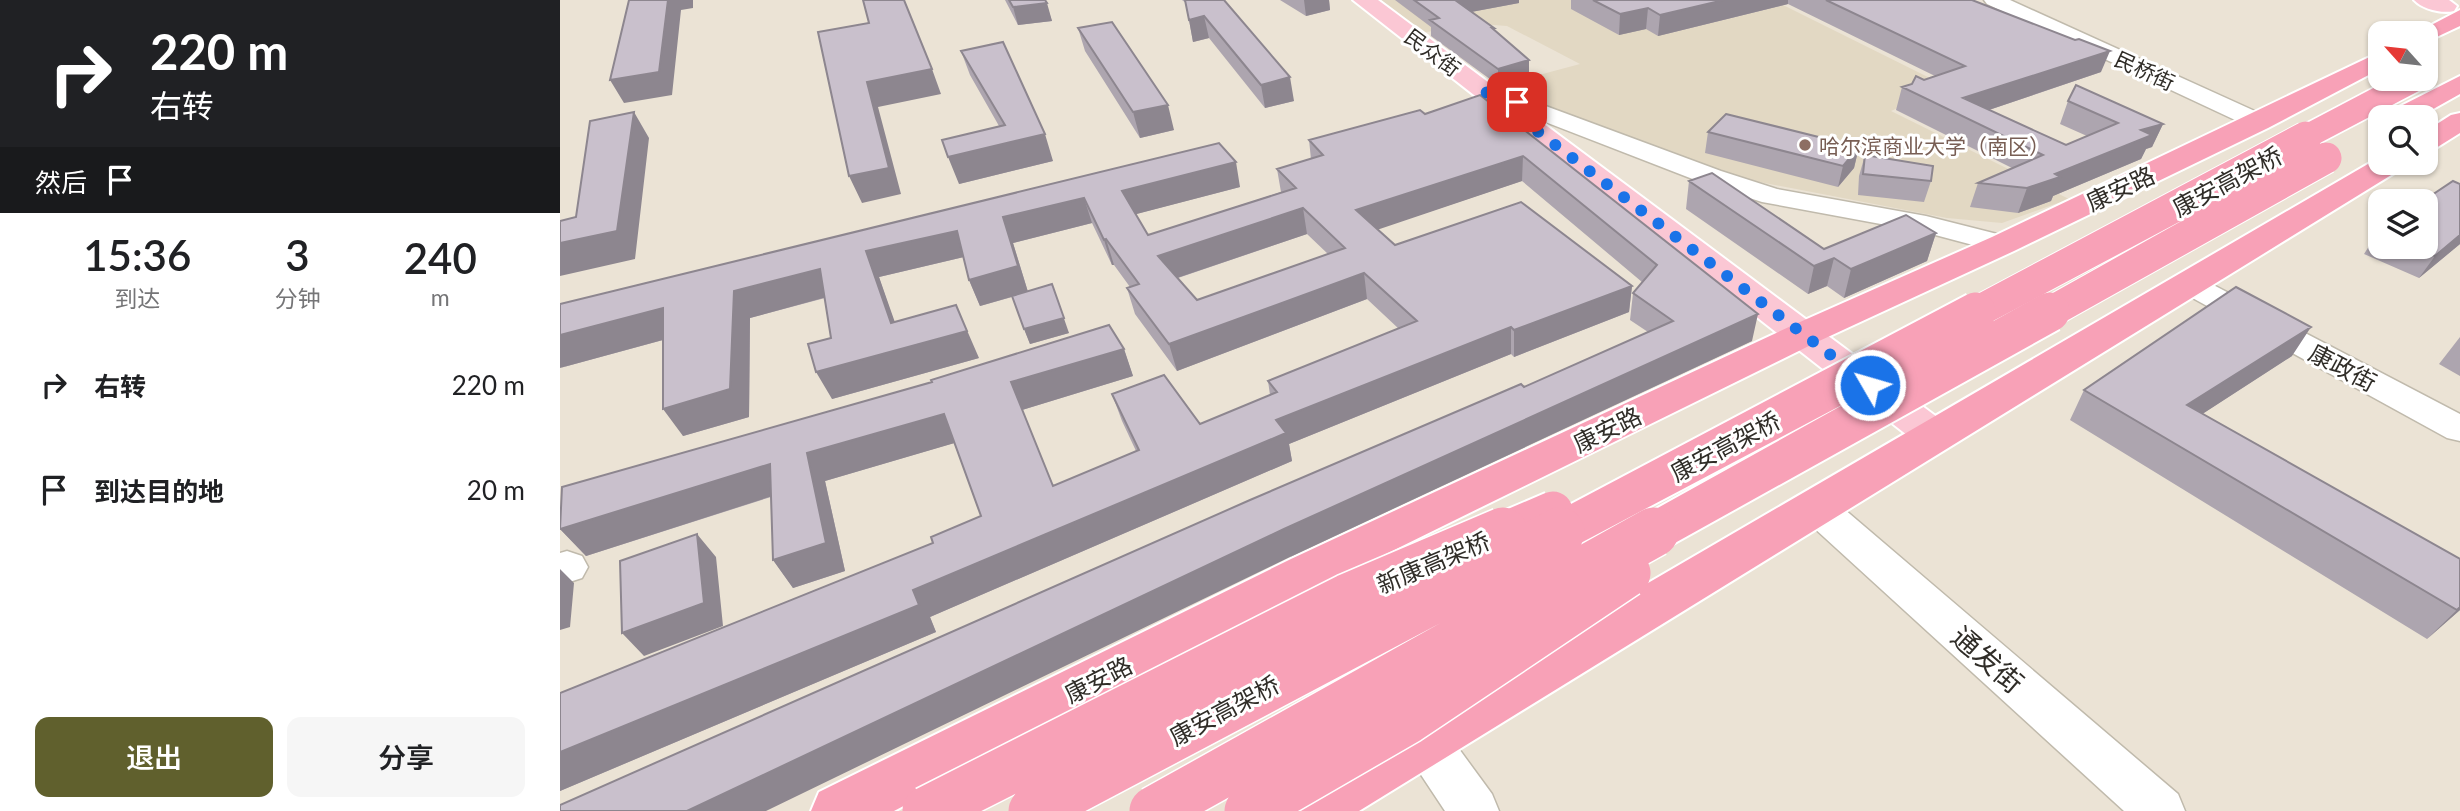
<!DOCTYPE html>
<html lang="zh">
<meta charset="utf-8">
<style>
body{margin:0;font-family:Lato,"Noto Sans SC",sans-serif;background:#f6f6f6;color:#202124;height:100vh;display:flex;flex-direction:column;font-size:26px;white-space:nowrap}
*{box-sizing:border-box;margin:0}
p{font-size:23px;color:#757577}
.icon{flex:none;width:38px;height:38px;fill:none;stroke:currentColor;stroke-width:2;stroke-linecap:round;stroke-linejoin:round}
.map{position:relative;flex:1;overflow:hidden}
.panel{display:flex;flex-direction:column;background:#fff;width:560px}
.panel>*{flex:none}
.hud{background:#202124;color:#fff;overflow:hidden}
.needle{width:46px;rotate:297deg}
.controls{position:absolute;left:1808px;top:21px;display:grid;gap:14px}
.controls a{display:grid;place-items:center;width:70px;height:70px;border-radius:14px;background:#fff;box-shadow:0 2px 5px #0004;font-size:35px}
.pin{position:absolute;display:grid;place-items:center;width:60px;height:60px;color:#fff;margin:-30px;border-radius:14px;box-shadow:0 4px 10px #0006}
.me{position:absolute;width:77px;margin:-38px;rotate:308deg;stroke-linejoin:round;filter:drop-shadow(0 0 5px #0008)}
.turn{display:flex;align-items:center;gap:24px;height:147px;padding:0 35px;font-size:32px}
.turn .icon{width:91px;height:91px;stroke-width:2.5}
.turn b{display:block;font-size:49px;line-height:60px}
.then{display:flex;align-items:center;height:66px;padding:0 35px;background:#0003;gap:14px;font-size:26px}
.eta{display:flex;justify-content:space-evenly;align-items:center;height:119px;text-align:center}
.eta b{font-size:42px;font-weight:600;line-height:49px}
.primary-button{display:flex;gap:14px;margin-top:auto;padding:14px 35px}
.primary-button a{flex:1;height:80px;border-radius:14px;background:#60602d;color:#fff;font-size:28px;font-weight:600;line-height:80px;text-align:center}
.primary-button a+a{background:#f6f6f6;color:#202124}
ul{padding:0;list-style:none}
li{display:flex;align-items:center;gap:21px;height:105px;padding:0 35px}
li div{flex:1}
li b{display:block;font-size:26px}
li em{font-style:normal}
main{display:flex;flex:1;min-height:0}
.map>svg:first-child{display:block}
</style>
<main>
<section class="panel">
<div class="hud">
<div class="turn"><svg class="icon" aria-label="right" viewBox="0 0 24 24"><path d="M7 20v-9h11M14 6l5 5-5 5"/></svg><div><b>220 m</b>右转</div></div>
<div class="then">然后<svg class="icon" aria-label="arrive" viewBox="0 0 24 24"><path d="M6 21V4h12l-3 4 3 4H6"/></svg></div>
</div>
<div class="eta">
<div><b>15:36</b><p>到达</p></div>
<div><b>3</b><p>分钟</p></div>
<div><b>240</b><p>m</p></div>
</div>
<ul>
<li><svg class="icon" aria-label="right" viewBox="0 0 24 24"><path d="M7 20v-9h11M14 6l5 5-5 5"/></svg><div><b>右转</b></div><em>220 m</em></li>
<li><svg class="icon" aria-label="arrive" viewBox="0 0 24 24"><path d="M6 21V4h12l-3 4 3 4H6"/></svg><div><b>到达目的地</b></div><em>20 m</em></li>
</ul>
<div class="primary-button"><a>退出</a><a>分享</a></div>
</section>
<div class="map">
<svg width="1900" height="811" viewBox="0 0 1900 811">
<rect width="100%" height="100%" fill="#ebe3d5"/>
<!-- built -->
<path fill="#e2d8c3" d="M818 0H1217L1215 1 1386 86 1331 111 1509 199 1442 223 1387 218 1184 179 931 88 1020 64 947 26 908 23 863 33Z"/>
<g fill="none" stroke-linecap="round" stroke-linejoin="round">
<!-- minor casing -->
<g stroke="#c0baac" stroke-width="3">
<path id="minor" d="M1424 0H1450L1708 117 1711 122 1708 127 1699 129 1690 127 1427 4Z
M921 82 1161 171 1217 189 1366 216 1453 238 1457 244 1453 250 1443 253 1364 232 1202 202 1143 183 913 94 909 89 913 84Z
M1629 275 1640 278 1900 414V441L1887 438 1618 290 1614 284 1618 278Z
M1256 493 1270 497 1618 794 1625 811H1564L1242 517 1237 507 1242 497Z
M7 551 22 556 28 567 22 578 0 585V553Z
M781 603 796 608 932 794 939 811H885L759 621 766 608Z"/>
</g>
<!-- major casing -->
<g stroke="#fff" stroke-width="4">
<path id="major" d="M793 0H818L1389 426 1395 436 1389 446 1375 450 1361 446Z
M1854 0H1889L1897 6 1894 11C1882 14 1862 9 1854 0Z"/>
</g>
<!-- highway casing -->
<g stroke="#fff" stroke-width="4">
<path id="highway" d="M1900 10V26L1866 42V33H1856Z
M1820 52V69L1708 128 1454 251 1257 342 763 585 334 811H251L259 792 731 559 1231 326 1432 237Z
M1900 76V94L1859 117H1827L1831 111Z
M1900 113V133L1876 148 1866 150V131L1891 115Z
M1820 157V163H1845L1841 169 799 811H721L729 792Z"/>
</g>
<!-- minor -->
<use href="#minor" fill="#fff" fill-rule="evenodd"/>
<!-- major -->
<use href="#major" fill="#fbc7d4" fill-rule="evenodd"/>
<!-- highway -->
<use href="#highway" fill="#f8a1b7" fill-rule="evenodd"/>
<!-- highway-bridge-far3 casing -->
<g stroke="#fff" stroke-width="27" stroke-linecap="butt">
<path id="highway-bridge-far3" d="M1742 139 1856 79"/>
</g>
<!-- highway-bridge-far2 casing -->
<g stroke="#fff" stroke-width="33" stroke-linecap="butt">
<path id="highway-bridge-far2" d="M1413 314 1746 137
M1487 314 1766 158"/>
</g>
<!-- highway-bridge-far1 casing -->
<g stroke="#fff" stroke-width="43" stroke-linecap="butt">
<path id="highway-bridge-far1" d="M939 534 993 511
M996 534 1416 312
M1091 534 1490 312"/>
</g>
<!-- highway-bridge casing -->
<g stroke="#fff" stroke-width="52" stroke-linecap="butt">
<path id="highway-bridge" d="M367 811 788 598 943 532
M473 811 1000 532
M594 811 1094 532
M689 811 848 719 1066 573"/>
</g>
<!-- highway-bridge-far3 -->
<use href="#highway-bridge-far3" stroke="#f8a1b7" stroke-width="24"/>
<!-- highway-bridge-far2 -->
<use href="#highway-bridge-far2" stroke="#f8a1b7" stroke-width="31"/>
<!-- highway-bridge-far1 -->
<use href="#highway-bridge-far1" stroke="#f8a1b7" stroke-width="39"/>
<!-- highway-bridge -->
<use href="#highway-bridge" stroke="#f8a1b7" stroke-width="49"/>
</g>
<!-- wall -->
<path fill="#ada5af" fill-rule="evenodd" d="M445 0H485L492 21 458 25Z
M622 0H664L734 101 705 108 649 38 633 42 626 3Z
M720 0H769L770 10 746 16Z
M835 0H959V3L911 12 934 28V31L969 76 938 85 871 36V27Z
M1011 0H1412L1541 72 1429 110 1506 145 1527 136 1500 124 1508 101 1603 124 1592 147 1586 149 1581 159 1493 196 1491 201 1458 213 1410 207 1418 183 1452 168 1336 110 1342 87 1375 76 1228 4 1098 36 1086 29 1059 35 1011 9Z
M518 28 614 130 580 138 525 51Z
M401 51 493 161 399 184 439 126 410 75Z
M920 95 1192 341 730 557 964 387 1088 332 1070 320 1073 293 1082 282 962 181 817 229 835 245 1072 286 1069 312 954 357 951 354 729 444 732 461 370 617 376 632 0 791V693L373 543 421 516 394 443 265 481 285 571 233 588 213 560 211 497 26 556 0 529 564 349 573 376 462 410 493 486 576 451 562 421 552 394 640 424 710 395 708 381 839 329 807 299 617 371 575 314 567 288 570 287 554 265H552L532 223 453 243 468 292 509 333 470 344 452 297 420 306 409 280 404 257 319 277 334 322 419 358 272 399 271 338 265 298 190 318 189 417 123 436 103 340 0 368 659 143 680 187 576 214 588 235 721 192 717 169 751 159 749 140 865 114ZM747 234 768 254 637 300 618 278Z
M1148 132 1299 147 1294 168 1278 187 1145 153Z
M1305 155 1371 181 1364 202 1298 195 1299 176Z
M1129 181 1264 249 1376 233 1367 261 1284 298 1267 286 1248 294 1126 209Z
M1820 231V247H1866L1900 244 1859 278 1804 254 1818 232Z
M1900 337V376L1879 364Z
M1732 356 1642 414 1900 610 1867 639 1510 420 1524 390Z"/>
<!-- shaded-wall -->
<path fill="#8d868f" d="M108 0H133V8L121 10 112 95 64 103 50 80Z
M744 0H769L770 10 746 16Z
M894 0H959V3L895 15Z
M1164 0H1228V4L1098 36 1100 15Z
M487 3 492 21 458 25 453 7Z
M1088 8 1086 29 1059 35 1060 14Z
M644 16 649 38 633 42 629 20Z
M1550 51 1541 72 1405 118 1403 98Z
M969 60V76L938 85V69Z
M372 69 381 94 318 107 341 194 302 203 289 176 307 82Z
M730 77 734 101 705 108 701 85Z
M608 105 614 130 580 138 573 112Z
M74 112 89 138 75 259 0 276V243L57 231Z
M1603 124 1592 147 1586 149 1581 159 1493 196 1491 201 1458 213 1467 188 1581 130Z
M485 134 493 161 399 184 388 157Z
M1299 147 1294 168 1278 187 1283 166Z
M963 156 962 181 799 236 796 210Z
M676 162 680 187 569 216 562 191Z
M524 198 532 223 453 243 468 292 420 306 409 280 443 217Z
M743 208 747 234 605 282 598 256Z
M397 231 408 256 319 277 344 348 396 305 419 358 272 399 256 372 331 323 306 251Z
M1376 233 1367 261 1284 298 1291 269Z
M1900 235V244L1859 278 1875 256Z
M546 239 554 265H552L544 240Z
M1274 258 1267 286 1248 294 1254 266Z
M260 269 274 295 190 318 189 417 123 436 103 409 174 291Z
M804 273 807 299 617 371 609 344Z
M492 284 509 333 470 344 464 329Z
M1072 286 1069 312 954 357V330Z
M103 308 121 335 0 368V335Z
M1198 314 1192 341 730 557 206 811H127L724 529Z
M951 327V354L729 444 732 461 370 617 376 632 0 791V752L353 590 716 420Z
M1751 327 1732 356 1610 435 1627 405Z
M564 349 573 376 462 410 504 514 451 382Z
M384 414 398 442 265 481 285 571 233 588 213 560 247 453Z
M210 464 228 491 26 556 0 529Z
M137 534 156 557 163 626 84 656 62 633Z
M0 569 14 583 10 627 0 630Z
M1900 607V610L1867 639Z"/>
<!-- building -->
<path fill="#c9c0cc" stroke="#8d868f" stroke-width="2" fill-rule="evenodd" d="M69 0H108L99 72 50 80Z
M303 0H344L372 69 307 82 329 168 289 176 258 32 309 23Z
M449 0H485L487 3 453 7Z
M625 0H664L730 77 701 85 644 16 629 20Z
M854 0H895L934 28H932L969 60 938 69 870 20 879 18Z
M1033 0H1164L1100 15 1088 8 1060 14Z
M1266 0H1412L1515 40 1519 39 1550 51 1403 98 1506 145 1558 123 1508 101 1516 85 1603 124 1581 130 1592 135 1495 174 1500 177 1467 188 1418 183 1483 155 1342 87 1352 84 1356 76 1364 80 1405 66Z
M552 22 608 105 573 112 518 28Z
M443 42 485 134 388 157 382 140 445 125 401 51Z
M920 95 1198 314 724 529 127 811H0V805L690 500 961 384 964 387 1113 321 1073 293 1097 265 963 156 796 210 835 245 961 202 1072 286 954 330 951 327 716 420 726 433 353 590 359 605 0 752V693L373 543 371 537 421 516 384 414 247 453 266 543 213 560 210 464 0 529 2 487 372 382 371 380 549 325 564 349 451 382 493 486 579 450 552 394 604 375 640 424 717 392 708 381 857 321 804 273 609 344 567 288 579 284 546 239 544 240 524 198 443 217 458 266 409 280 397 231 306 251 331 323 396 305 407 331 256 372 248 344 271 338 260 269 174 291 170 389 103 409V308L0 335V304L659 143 676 162 562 191 588 235 736 188 717 169 763 155 749 140 860 110 865 114ZM743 208 785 248 637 300 598 256Z
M74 112 57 231 0 243V221L16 217 30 121Z
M1166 114 1299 147 1283 166 1148 132Z
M1305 155 1373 166 1371 181 1303 174Z
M1152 173 1264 249 1346 215 1376 233 1291 269 1274 258 1254 266 1129 181Z
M1893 181 1900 184V235L1875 256 1853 247H1866V201H1863Z
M492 284 504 318 464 329 452 296Z
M1676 287 1751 327 1627 405 1900 559V607L1897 610 1524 390Z
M137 534 144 603 62 633 60 561Z"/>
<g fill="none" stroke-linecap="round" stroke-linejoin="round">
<!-- route -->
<path stroke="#1a73e8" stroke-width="12" stroke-dasharray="0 21.6" d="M957 102 922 89 1310 385"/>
</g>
<!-- markers -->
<circle fill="#8d6e63" stroke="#fff" stroke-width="2.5" cx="1245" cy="145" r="7"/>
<g text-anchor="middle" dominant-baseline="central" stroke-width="6" stroke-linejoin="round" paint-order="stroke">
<!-- far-street labels -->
<g font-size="21" fill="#302d28" stroke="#fff">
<text transform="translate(873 52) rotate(37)">民众街</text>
<text transform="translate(1585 70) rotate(25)">民桥街</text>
</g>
<!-- far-education labels -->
<g font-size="21" fill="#785e54" stroke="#fff" text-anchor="start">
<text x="1259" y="145">哈尔滨商业大学（南区）</text>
</g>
<!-- street labels -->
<g font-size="24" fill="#302d28" stroke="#fff">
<text transform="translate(1667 181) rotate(-28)">康安高架桥</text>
<text transform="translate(1560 188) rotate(-25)">康安路</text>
<text transform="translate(1783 367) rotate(28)">康政街</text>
<text transform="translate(1047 429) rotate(-26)">康安路</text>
<text transform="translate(1165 446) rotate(-28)">康安高架桥</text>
<text transform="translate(873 562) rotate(-23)">新康高架桥</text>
<text transform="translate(538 679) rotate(-27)">康安路</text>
<text transform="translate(664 710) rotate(-28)">康安高架桥</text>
</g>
<!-- near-street labels -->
<g font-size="28" fill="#302d28" stroke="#fff">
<text transform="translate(1428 659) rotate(41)">通发街</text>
</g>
</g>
</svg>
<div class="controls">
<a><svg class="needle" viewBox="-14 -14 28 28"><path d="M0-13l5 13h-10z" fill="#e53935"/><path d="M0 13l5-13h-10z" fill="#757577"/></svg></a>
<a><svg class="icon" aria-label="search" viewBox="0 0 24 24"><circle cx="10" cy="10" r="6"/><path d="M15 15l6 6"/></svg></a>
<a><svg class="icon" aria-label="layers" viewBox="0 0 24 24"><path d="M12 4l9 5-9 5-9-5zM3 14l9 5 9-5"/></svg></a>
</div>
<div class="pin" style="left:957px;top:102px;background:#d93025"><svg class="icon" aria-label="arrive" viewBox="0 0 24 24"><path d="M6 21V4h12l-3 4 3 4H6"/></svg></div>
<svg class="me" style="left:1310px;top:385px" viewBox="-20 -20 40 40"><circle r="17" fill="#1a73e8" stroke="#fff" stroke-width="3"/><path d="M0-11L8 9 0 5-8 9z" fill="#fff"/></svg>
</div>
</main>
